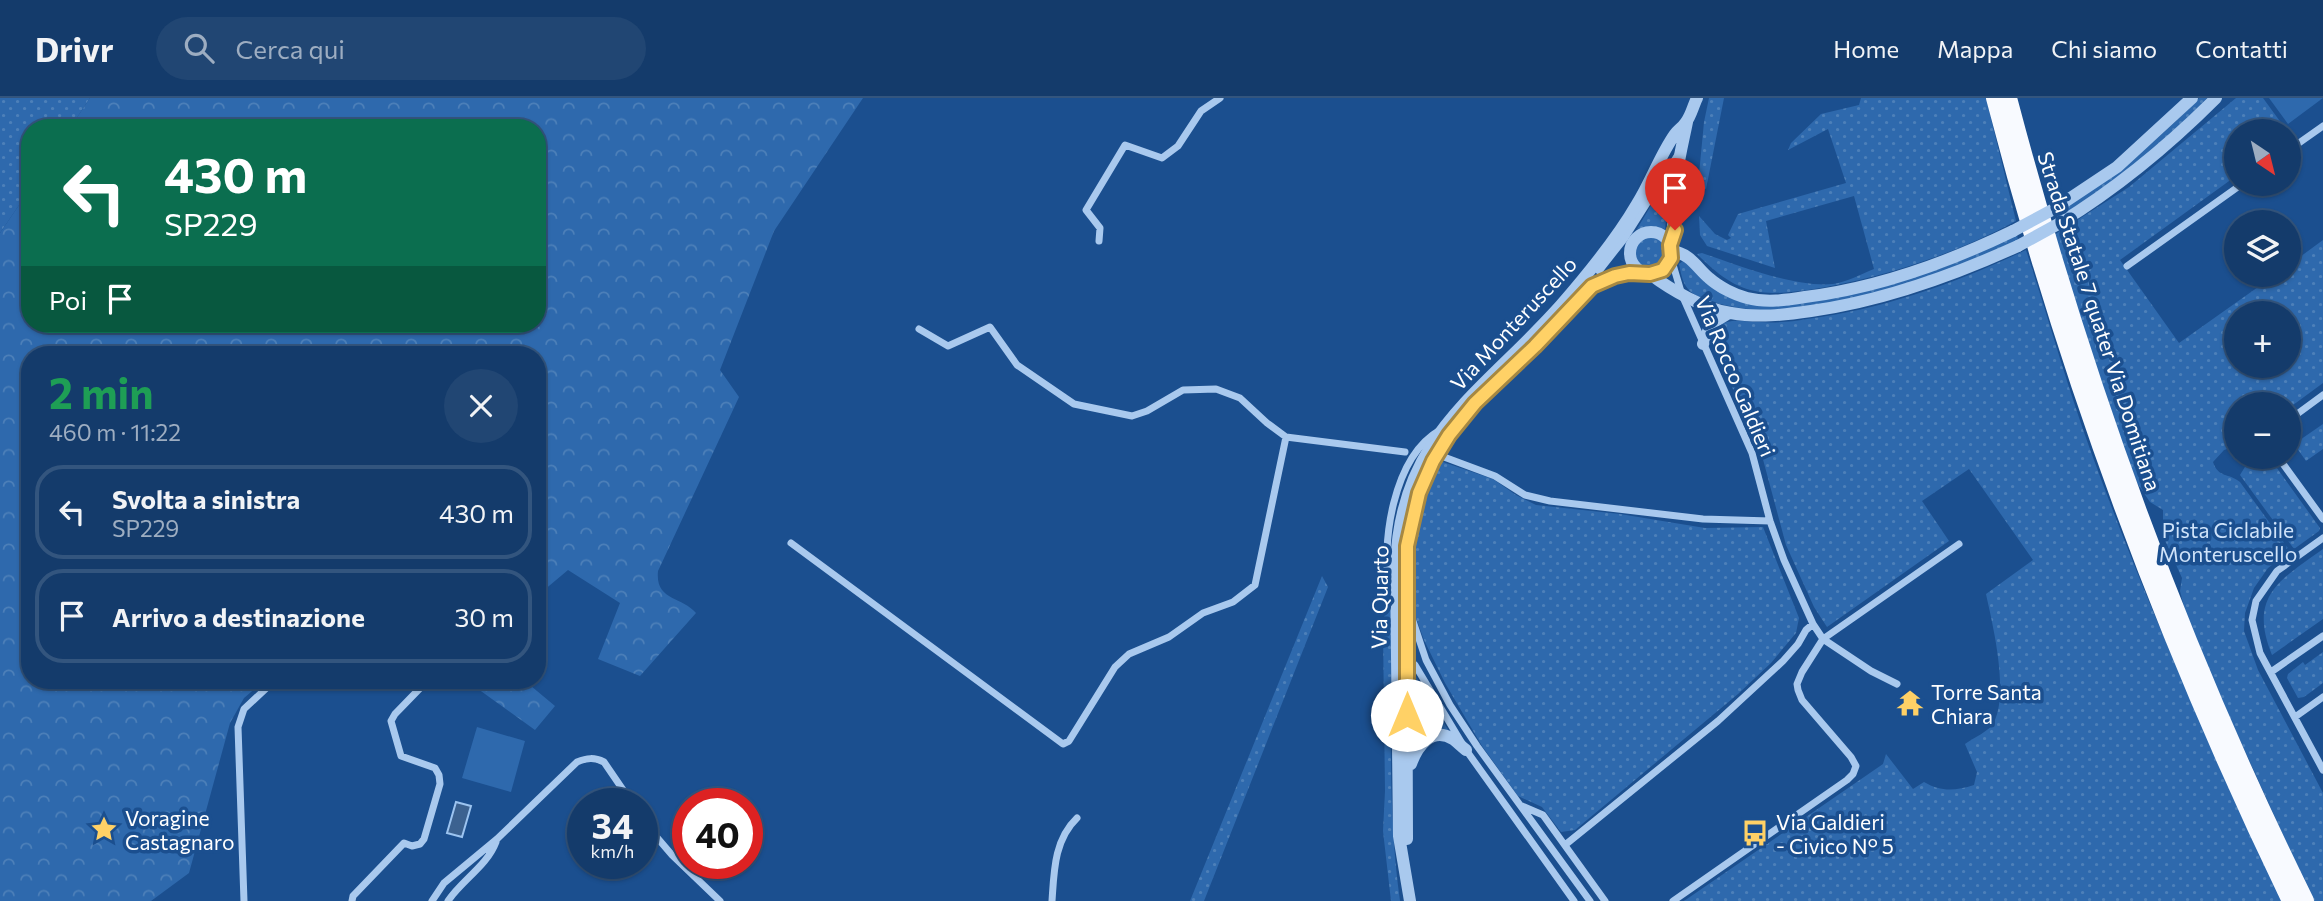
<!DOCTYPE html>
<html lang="it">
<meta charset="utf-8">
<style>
body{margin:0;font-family:Commissioner,sans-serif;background:#214673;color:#f1f3f6;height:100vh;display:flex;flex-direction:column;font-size:26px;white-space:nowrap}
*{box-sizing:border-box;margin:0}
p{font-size:23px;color:#9dadc1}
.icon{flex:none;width:38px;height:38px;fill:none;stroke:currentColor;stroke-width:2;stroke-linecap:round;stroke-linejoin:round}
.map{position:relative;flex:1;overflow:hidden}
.panel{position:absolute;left:21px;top:248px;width:525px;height:343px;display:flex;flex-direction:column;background:#143b6b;border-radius:28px;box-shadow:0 2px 5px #0004,0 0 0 2px #33557e}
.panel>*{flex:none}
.banner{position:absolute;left:21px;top:21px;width:525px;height:214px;border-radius:28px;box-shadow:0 2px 5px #0004,0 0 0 2px #33557e;background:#0b6e4f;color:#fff;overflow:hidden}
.needle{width:46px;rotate:145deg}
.tools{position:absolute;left:2224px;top:21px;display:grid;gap:14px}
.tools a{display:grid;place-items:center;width:77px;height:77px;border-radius:50%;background:#143b6b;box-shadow:0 2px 5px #0004,0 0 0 2px #33557e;font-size:35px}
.speed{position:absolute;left:567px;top:690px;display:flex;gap:14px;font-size:35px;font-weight:700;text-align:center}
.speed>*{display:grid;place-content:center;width:91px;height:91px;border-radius:50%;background:#143b6b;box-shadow:0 2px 5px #0004,0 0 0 2px #33557e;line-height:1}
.speed small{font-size:18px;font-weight:400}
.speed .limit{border:10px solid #d22;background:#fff;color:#111}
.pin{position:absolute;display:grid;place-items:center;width:60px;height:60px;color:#fff;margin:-72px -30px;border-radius:50% 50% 50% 0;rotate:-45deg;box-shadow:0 0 7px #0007}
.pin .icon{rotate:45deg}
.me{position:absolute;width:77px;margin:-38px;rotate:0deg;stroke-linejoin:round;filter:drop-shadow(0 0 5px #0008)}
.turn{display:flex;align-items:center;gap:24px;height:147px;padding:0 28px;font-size:32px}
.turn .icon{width:91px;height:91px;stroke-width:2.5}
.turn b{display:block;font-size:49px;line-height:60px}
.then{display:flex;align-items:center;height:66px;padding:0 28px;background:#0003;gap:14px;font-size:26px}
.round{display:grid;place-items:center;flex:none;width:74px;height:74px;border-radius:37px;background:#214673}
.headline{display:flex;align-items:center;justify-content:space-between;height:119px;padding:0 28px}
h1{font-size:42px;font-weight:700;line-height:52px;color:#1e9e55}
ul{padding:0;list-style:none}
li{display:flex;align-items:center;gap:21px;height:94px;margin:0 14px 10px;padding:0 14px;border:4px solid #33557e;border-radius:28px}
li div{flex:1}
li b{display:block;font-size:26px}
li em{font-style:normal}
header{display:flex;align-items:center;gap:42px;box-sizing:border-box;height:98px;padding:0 35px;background:#143b6b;border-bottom:2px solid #33557e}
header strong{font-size:33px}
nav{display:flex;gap:38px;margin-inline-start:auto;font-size:24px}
.search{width:490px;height:63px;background:#214673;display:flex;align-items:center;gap:18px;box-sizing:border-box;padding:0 24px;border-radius:38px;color:#9dadc1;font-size:26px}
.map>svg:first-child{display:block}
</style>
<header>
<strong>Drivr</strong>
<div class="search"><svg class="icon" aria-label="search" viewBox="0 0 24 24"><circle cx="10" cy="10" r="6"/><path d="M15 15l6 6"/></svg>Cerca qui</div>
<nav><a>Home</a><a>Mappa</a><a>Chi siamo</a><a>Contatti</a></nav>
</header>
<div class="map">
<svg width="2323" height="803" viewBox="0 0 2323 803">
<defs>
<pattern id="green-dots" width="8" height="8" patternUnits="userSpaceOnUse" patternTransform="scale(1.75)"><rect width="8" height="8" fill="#2e69ad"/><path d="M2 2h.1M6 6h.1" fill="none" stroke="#4d80b9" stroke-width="1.8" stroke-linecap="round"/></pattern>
<pattern id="forest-crowns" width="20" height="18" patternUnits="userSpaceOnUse" patternTransform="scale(1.75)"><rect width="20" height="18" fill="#2e69ad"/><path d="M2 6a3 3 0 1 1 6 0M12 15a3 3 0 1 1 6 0" fill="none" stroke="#4d80b9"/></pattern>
</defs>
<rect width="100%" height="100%" fill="#1b4f8f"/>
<!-- green -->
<path fill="url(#green-dots)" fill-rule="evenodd" d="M0 0H90L70 30H30V91L0 135Z
M1709 0H1724L1706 91 1698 87 1704 24Z
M1861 0H1986L2016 123C1953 157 1879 181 1808 192 1790 194 1772 197 1755 193 1731 188 1714 173 1697 156L1702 155C1737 167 1796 190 1833 186 1847 184 1861 176 1874 171L1854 98 1766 123 1775 170 1707 148 1700 137 1699 118 1715 136 1727 142 1731 140 1728 137 1738 116 1846 85 1828 31 1788 52 1791 45 1821 16 1859 7Z
M2199 0H2207C2165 48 2110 85 2058 121L2056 116C2108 81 2156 46 2199 0Z
M2236 0H2263L2287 33H2236V78L2120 162 2179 245 2275 177H2289V167L2323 142V285L2289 310V306H2236V348L2224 352 2213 364C2218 380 2229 375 2240 384L2290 453 2268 470 2254 490 2245 515 2244 533 2258 572 2323 695V803H2313L2190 532 2180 493 2182 480 2163 438V412L2150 404 2137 385 2107 305 2054 137 2129 89ZM2236 215H2289V268H2236Z
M1672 72 1665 131 1652 129 1637 131Z
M2017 137 2018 142C1995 152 1973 163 1950 172 1885 197 1778 227 1711 203 1704 201 1693 197 1688 191 1682 184 1681 175 1679 166L1683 163 1766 208 1942 170Z
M1635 155a16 16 0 1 1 32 0a16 16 0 1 1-32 0Z
M2026 152C2048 219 2067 288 2091 354 2147 508 2213 656 2285 803H1684L1883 666 1886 656 1913 691 1924 684C1941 694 1955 693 1974 687L1977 674 1965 646C1973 640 1990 633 1994 624 2009 594 1993 528 1986 496L2033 462 1969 371 1922 403 1949 443 1827 529 1814 509 1786 447 1761 354 1712 244C1713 234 1718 227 1727 224 1737 221 1749 224 1759 224 1775 225 1791 224 1807 221 1884 211 1956 185 2026 152Z
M2323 326V351L2306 363 2294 346Z
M2251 359H2269L2320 430 2319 433 2294 451 2240 377Z
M1437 362 1493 381 1516 397 1536 407 1620 416 1705 430 1763 429 1799 520 1796 535 1771 565 1738 596 1575 732 1561 734 1542 709 1518 698 1482 648 1445 585 1424 542 1416 520 1412 495 1417 419Z
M2323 451V521L2272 557C2248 498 2280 482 2323 451Z
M1322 478 1328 489 1204 803H1190Z
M1393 497C1392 598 1386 702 1400 803H1391L1383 733 1385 693 1383 533 1386 498Z
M2323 554V585L2304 599 2298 600 2287 580 2288 576 2303 564 2305 567Z
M1414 567V575L1450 635 1423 639 1415 645 1413 644 1411 569Z"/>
<!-- forest -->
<path fill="url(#forest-crowns)" d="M90 0H863L774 133 720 272 739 299 658 473C655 503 682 498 696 515L640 578 598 561 620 505 568 472 537 498V257H30V583H264L244 600 230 625 189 775 151 803H0V135L30 91V226H537V30H70Z
M467 583H525L555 608 535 632Z"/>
<!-- pitch -->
<path fill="#2e69ad" d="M2269 0H2323L2288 26Z
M477 629 525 643 511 694 462 680Z"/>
<!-- water -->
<path fill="#3c6290" stroke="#9cc4f0" stroke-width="2" d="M456 704 471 708 462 739 447 735Z"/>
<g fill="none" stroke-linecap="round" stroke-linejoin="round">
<!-- minor -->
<path stroke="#a9c9ee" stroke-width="7" d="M2289 52 2323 28
M1099 143 1100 130 1086 112 1125 47 1162 60 1178 48 1201 13 1220 0
M1671 160 1682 197 1752 355 1770 423 1784 462 1813 526 1823 541 1802 574 1797 586 1798 592 1802 602 1851 659 1856 668 1853 676 1847 682 1673 803
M2127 168 2242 86
M1599 173 1625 140 1677 58
M919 231 948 248 990 229 1017 267 1074 306 1132 318 1147 313 1183 292 1216 291 1240 300 1267 325 1286 339 1405 354
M2289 322 2323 297
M1444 359 1495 378 1525 397 1550 403 1703 421 1770 423
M2278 359 2323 421
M2323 440 2277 473 2256 503 2252 522 2260 555 2323 672
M791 445 1063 646 1069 643 1115 569 1129 556 1169 539 1203 515 1233 504 1255 487 1286 339
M1390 496C1380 446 1393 359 1440 332
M1409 511 1426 562 1450 607 1477 648 1590 803
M1415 567 1466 652 1574 803
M2271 574 2323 538
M1897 586 1871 573 1823 541 1959 446
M2295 619 2323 599
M1522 708 1543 717 1605 803
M642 722 672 757 720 803
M1565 747 1718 623 1783 563 1798 546 1806 532 1813 526
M244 803 238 629 244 611 274 583
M352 803 353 798 404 745 412 748 420 746 424 741 440 686 439 677 435 670 401 658 391 623 395 616 427 583
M432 803 444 785 497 741 577 664C587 660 594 659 604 664L632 705
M448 803C462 782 487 768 496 744
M1052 803C1054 774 1054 742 1077 720"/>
<!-- tertiary -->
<path stroke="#a9c9ee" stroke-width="12" d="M2054 111 2117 69 2192 0
M2060 125C2117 90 2168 48 2216 0
M1630 155a21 21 0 1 1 42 0a21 21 0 1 1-42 0Z
M1670 147C1675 131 1673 118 1674 102 1675 75 1682 49 1687 24
M1672 153C1691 156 1696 169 1709 180 1719 189 1735 197 1747 200 1766 205 1787 202 1805 199 1878 190 1947 165 2013 133
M1650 176C1671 192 1704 211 1731 215 1757 220 1784 217 1811 213 1883 203 1952 178 2018 148
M1703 246 1711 226 1729 215
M1515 266 1592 188 1615 178 1643 174
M1411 666C1417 649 1431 628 1453 641 1457 644 1461 648 1466 652
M1407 741 1406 466C1409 403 1434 345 1479 300
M1410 803 1399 738 1396 468C1400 336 1483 295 1561 207 1588 176 1616 142 1637 106 1651 84 1660 57 1675 36 1678 32 1683 29 1686 24 1691 18 1693 8 1697 0"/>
<!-- trunk -->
<path stroke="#f8faff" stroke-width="18" d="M1995 0C2067 278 2166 545 2291 803
M2008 0C2081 277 2178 546 2305 803"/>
<!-- tertiary-bridge -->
<path stroke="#a9c9ee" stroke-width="12" d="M2013 133 2054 111
M2018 148 2060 125"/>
</g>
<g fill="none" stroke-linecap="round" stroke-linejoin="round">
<!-- route casing -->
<g stroke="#a68842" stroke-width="18">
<path id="route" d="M1407 617V448L1419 395 1433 363 1449 337 1475 305 1535 248 1592 188 1615 178 1629 175 1650 176 1663 172 1671 160 1670 147 1675 132"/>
</g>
<!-- route -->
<use href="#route" stroke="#ffd166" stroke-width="12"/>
</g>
<!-- icons -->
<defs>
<g id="temple-bare" transform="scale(2.1)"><path d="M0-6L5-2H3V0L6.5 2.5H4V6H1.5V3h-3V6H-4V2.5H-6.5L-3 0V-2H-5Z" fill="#ffd166" stroke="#1b4f8f" stroke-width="2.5" paint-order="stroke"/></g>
<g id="sight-bare" transform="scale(2.1)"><path d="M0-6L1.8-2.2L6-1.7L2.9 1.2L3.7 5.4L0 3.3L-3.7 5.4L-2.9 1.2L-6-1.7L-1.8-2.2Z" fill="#ffd166" stroke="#1b4f8f" stroke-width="2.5" paint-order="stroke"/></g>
<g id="bus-bare" transform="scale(2.1)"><path d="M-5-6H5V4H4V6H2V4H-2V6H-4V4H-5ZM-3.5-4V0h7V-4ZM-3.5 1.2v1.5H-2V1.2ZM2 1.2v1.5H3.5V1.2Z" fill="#ffd166" stroke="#1b4f8f" stroke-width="2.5" paint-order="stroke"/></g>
</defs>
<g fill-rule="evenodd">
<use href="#temple-bare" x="1910" y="605"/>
<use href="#sight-bare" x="104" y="731"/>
<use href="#bus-bare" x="1755" y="735"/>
</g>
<g text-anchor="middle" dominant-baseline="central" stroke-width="7" stroke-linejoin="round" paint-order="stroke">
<!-- street labels -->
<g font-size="21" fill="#fff" stroke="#1b4f8f">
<text transform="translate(2100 223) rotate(72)">Strada Statale 7 quater Via Domitiana</text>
<text transform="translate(1513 225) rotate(-47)">Via Monteruscello</text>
<text transform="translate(1736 278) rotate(67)">Via Rocco Galdieri</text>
<text transform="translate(1379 499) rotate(-89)">Via Quarto</text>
</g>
<!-- park labels -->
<g font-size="21" fill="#cfe3fa" stroke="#1b4f8f">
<text x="2228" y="431">Pista Ciclabile<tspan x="2228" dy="24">Monteruscello</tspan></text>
</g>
<!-- poi labels -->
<g font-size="21" fill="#fff" stroke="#1b4f8f" text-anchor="start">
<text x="1931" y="593">Torre Santa<tspan x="1931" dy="24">Chiara</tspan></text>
<text x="125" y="719">Voragine<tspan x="125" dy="24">Castagnaro</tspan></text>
<text x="1776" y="723">Via Galdieri<tspan x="1776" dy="24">- Civico N° 5</tspan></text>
</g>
</g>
</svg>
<div class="tools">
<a><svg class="needle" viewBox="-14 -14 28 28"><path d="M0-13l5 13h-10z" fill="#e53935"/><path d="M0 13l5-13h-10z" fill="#9dadc1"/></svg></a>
<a><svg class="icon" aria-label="layers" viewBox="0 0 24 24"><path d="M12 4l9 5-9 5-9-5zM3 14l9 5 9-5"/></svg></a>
<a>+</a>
<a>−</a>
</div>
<div class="speed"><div>34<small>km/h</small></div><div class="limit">40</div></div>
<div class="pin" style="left:1675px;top:132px;background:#d93025"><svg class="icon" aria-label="arrive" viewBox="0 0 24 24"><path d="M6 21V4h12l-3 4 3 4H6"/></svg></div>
<svg class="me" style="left:1407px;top:617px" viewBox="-20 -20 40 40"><circle r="19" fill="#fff"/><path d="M0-13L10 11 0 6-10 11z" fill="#ffd166"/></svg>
<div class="banner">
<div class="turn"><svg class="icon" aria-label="left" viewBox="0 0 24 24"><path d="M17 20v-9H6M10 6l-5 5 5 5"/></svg><div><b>430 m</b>SP229</div></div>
<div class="then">Poi<svg class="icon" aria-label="arrive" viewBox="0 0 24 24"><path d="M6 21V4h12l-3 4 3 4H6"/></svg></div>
</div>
<section class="panel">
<div class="headline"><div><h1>2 min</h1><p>460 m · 11:22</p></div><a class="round"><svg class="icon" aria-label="close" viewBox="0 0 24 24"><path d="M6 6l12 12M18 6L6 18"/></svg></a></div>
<ul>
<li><svg class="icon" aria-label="left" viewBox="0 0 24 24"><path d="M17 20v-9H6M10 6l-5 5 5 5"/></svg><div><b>Svolta a sinistra</b><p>SP229</p></div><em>430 m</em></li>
<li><svg class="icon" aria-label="arrive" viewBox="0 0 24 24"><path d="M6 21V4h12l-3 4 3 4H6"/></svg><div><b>Arrivo a destinazione</b></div><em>30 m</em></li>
</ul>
</section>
</div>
